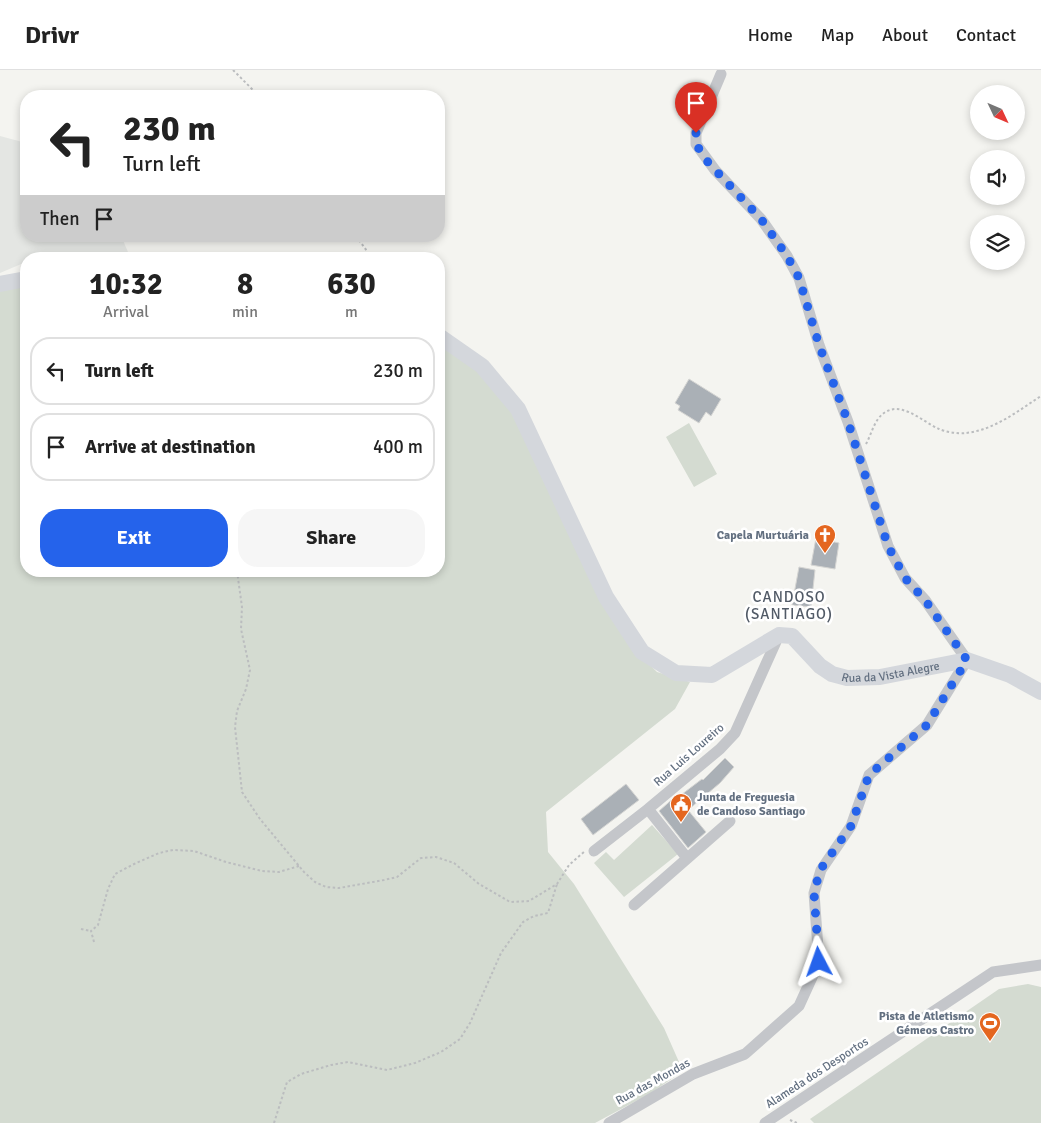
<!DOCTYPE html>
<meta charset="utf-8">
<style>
body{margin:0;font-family:Signika,sans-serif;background:#f6f6f6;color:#222;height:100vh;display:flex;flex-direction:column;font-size:19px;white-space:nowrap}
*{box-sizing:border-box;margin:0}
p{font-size:16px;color:#767676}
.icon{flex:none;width:28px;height:28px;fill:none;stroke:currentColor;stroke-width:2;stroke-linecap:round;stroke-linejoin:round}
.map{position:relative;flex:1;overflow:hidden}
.details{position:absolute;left:20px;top:182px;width:425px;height:325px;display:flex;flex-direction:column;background:#fff;border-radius:20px;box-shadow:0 2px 8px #0003}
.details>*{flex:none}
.top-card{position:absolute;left:20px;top:20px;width:425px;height:152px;border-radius:20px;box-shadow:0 2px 8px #0003;background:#fff;color:#222;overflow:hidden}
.needle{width:32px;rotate:134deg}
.buttons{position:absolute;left:970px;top:15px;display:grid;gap:10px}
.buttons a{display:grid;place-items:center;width:55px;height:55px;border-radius:50%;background:#fff;box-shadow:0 2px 8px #0003;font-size:25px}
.pin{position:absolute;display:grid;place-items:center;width:42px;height:42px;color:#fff;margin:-51px -21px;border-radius:50% 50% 50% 0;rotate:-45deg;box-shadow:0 0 5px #0007}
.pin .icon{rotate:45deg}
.me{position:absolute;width:55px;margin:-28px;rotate:356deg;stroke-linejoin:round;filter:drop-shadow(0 0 4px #0008)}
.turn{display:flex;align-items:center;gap:18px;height:105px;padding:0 20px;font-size:22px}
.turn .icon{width:65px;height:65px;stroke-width:2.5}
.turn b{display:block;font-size:35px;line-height:42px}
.then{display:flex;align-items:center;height:48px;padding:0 20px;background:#0003;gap:10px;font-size:19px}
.eta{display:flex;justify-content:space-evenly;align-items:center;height:85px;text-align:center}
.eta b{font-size:30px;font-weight:700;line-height:35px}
.button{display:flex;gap:10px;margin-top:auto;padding:10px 20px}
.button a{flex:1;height:58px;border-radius:20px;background:#2563eb;color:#fff;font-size:20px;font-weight:700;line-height:58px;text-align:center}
.button a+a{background:#f6f6f6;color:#222}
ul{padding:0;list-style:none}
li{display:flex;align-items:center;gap:15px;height:68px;margin:0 10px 8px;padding:0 10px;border:2px solid #e0e0e0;border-radius:20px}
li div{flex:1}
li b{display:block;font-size:19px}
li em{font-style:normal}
header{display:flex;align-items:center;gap:30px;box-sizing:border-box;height:70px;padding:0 25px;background:#fff;border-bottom:1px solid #e0e0e0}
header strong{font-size:24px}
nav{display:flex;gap:28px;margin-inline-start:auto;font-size:18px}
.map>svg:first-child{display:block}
</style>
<header>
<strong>Drivr</strong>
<nav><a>Home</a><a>Map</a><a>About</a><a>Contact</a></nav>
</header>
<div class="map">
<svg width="1041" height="1053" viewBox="0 0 1041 1053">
<rect width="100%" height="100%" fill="#f4f4f0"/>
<!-- built -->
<path fill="#e4e6e3" d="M0 66 26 73V166H123L122 168 131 189H26V192L0 203Z"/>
<!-- green -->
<path fill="#d4dbd1" d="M26 213V501H439V273L483 305 515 346 630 575 657 602 690 612 675 639 546 742 548 782 574 814 664 958 683 1001 651 1023 595 1053H0V218Z
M689 353 717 404 694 417 666 367Z
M652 755 678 784 624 827 594 793 606 782 614 790Z
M1028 914 1041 917V1053H814L810 1049 999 919Z"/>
<!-- building -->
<path fill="#aab0b6" stroke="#d5d5d3" d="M689 309 721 329 711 346 706 342 699 353 678 340 680 336 675 333Z
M816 468 839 473 835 499 811 495Z
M799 497 815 500 811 537 792 535Z
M725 688 734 697 720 713 688 740 706 762 688 778 659 741 676 726 677 728 702 709 703 710Z
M626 714 639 730 593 765 581 749Z"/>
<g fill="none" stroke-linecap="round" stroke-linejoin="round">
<!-- path -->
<path stroke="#bbbdbf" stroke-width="2" stroke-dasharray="2.5 2.5" stroke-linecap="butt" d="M233 0 254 21 263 26
M356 166 367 181 369 189
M866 374C870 367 873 356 878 349 896 325 921 351 939 359 946 362 958 364 966 363 994 360 1018 341 1041 326
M237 501 242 537 241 559 250 600 246 619 237 641 235 657 242 722 260 749 304 802 315 812 326 817 339 818 384 810 397 807 421 788 436 787 454 793 479 814 510 832 529 831 557 814 569 795 585 781
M81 859 91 861
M94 872 91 861 98 855 108 819 115 804 136 793 159 783 173 780 194 781 226 792 262 801 279 802 299 796
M790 1050 797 1053
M274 1053 287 1012 301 1004 331 995 348 992 387 1000 415 993 441 982 460 969 470 953 501 883 523 852 534 846 548 843 557 814"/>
<!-- street -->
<path stroke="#c4c6ca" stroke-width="11" d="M648 739 687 788
M594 781 648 739 720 679 735 663 779 565
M634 835 730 751
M609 1053 693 1004 745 984 799 936 819 892 814 823 821 800 851 756 869 705 927 655 967 590 925 530 905 508 888 476 848 352 819 275 799 208 787 186 761 149 715 100 696 74V63L721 4
M765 1053 993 902 1041 895"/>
<!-- secondary -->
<g stroke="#d4d7dc" stroke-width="16">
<path d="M0 214 26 209"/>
<path id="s1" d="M439 266 482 296 518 339 606 527 642 582 676 603 712 605 779 565 792 566 820 596 832 604 847 608 880 607 967 590 1010 605 1041 622"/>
</g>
</g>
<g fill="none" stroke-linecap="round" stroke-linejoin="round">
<!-- route -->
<path stroke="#2563eb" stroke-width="9" stroke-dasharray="0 16.2" d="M696 63V74L706 90 761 149 787 186 799 208 819 275 848 352 888 476 905 508 925 530 967 590 927 655 869 705 851 756 820 800 814 823 819 892"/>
</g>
<!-- icons -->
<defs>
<g id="church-pin" transform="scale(1.125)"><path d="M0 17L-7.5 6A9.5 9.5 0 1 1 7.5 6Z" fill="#e4661f" stroke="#fff"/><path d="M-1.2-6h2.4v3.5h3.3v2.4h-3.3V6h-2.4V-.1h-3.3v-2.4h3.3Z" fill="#fff"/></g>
<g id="civic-pin" transform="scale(1.125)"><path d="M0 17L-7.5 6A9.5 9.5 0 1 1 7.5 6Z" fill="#e4661f" stroke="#fff"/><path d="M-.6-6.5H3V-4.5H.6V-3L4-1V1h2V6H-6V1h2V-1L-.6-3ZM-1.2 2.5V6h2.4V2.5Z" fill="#fff"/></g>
<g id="stadium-pin" transform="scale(1.125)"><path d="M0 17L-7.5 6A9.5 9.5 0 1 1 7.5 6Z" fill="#e4661f" stroke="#fff"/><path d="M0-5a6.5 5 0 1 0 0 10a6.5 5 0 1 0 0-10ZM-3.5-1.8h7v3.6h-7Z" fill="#fff"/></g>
</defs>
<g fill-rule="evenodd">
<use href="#church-pin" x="825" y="465"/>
<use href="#civic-pin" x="681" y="734"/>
<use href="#stadium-pin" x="990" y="953"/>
</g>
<g text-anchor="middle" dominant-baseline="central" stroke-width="5" stroke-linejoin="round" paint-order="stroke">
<!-- poi labels -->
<g font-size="12" font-weight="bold" fill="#637081" stroke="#fff" text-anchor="end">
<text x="809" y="465">Capela Murtuária</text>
<text x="697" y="727" text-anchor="start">Junta de Freguesia<tspan x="697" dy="14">de Candoso Santiago</tspan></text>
<text x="974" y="946">Pista de Atletismo<tspan x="974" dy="14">Gémeos Castro</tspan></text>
</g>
<!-- street labels -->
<g font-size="12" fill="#637081" stroke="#fff">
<text stroke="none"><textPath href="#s1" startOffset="664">Rua da Vista Alegre</textPath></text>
<text transform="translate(689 685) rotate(-41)">Rua Luis Loureiro</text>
<text transform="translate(817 1003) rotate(-33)">Alameda dos Desportos</text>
<text transform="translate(653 1012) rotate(-29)">Rua das Mondas</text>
</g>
<!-- quarter labels -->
<g font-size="15" letter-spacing="1" fill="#515a66" stroke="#fff">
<text x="789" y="527">CANDOSO<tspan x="789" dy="17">(SANTIAGO)</tspan></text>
</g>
</g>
</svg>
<div class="buttons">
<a><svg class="needle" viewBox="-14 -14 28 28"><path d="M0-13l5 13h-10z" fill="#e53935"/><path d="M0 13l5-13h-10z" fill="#767676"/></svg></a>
<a><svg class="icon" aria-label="sound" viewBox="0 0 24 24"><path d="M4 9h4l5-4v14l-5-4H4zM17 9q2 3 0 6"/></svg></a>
<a><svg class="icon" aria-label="layers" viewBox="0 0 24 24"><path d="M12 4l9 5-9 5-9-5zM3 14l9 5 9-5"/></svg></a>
</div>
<div class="pin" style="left:696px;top:63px;background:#d93025"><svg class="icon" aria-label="arrive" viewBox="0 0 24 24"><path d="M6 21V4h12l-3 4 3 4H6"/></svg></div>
<svg class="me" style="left:819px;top:892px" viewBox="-20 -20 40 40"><path d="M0-17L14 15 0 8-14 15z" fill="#2563eb" stroke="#fff" stroke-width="4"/></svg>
<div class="top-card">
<div class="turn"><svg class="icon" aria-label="left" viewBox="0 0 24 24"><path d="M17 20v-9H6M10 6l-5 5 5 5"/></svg><div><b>230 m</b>Turn left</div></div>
<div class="then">Then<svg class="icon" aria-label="arrive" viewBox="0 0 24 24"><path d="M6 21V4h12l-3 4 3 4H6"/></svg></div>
</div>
<section class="details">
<div class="eta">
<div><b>10:32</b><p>Arrival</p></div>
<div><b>8</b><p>min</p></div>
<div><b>630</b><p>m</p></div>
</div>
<ul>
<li><svg class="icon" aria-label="left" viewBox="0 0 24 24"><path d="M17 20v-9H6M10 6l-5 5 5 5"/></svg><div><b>Turn left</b></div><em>230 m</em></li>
<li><svg class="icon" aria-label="arrive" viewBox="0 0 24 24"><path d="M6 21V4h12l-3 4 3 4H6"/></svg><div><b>Arrive at destination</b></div><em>400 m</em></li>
</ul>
<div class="button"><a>Exit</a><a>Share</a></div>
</section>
</div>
